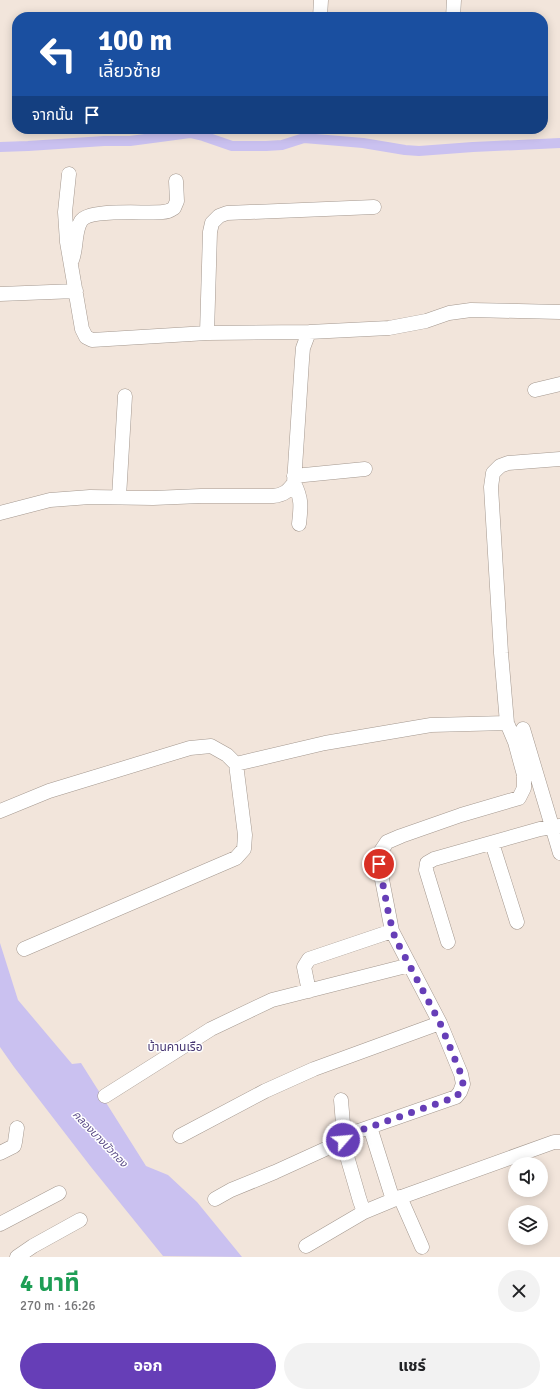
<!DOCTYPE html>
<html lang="th">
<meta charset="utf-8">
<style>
body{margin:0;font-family:Signika,"Noto Sans Thai",sans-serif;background:#f2f2f2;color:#202124;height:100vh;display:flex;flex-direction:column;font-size:15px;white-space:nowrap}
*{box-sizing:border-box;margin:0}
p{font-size:13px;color:#757577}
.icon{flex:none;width:22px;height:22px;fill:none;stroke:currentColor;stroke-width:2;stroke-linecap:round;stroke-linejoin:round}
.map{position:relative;height:1257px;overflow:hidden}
.panel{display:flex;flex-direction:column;background:#fff;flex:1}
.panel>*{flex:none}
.hud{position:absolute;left:12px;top:12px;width:536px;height:122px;border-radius:16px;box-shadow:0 2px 10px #0003;background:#1a4fa0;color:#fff;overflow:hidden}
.tools{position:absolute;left:508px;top:1157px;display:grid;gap:8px}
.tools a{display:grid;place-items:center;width:40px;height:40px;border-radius:50%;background:#fff;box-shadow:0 2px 10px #0003;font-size:20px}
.pin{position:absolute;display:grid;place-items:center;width:34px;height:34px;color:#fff;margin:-17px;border:2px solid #fff;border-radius:50%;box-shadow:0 1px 4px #0007}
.me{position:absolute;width:44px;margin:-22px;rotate:63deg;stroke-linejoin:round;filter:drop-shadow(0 0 3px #0008)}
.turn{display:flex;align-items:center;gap:14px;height:84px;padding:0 20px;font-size:18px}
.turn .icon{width:52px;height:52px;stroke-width:2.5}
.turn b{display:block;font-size:28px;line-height:34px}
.then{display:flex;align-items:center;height:38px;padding:0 20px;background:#0003;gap:8px;font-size:15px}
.round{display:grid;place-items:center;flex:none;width:42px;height:42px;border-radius:21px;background:#f2f2f2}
.summary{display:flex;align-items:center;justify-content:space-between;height:68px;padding:0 20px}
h1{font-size:24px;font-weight:700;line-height:30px;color:#1e9e55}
.cta{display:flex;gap:8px;margin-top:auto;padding:8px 20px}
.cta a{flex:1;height:46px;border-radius:24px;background:#663eb7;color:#fff;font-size:16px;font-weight:700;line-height:46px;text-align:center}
.cta a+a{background:#f2f2f2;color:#202124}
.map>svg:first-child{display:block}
</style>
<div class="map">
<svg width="560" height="1257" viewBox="0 0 560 1257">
<rect width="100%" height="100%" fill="#f2e5db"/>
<!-- water -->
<path fill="#cac1f0" d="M0 943 18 1000 72 1064 81 1063 146 1166 168 1175 197 1202 242 1257 163 1256 91 1167 14 1067 0 1047Z"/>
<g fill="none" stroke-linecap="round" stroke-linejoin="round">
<!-- canal -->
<path stroke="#cac1f0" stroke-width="10" d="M0 147 28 146 104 141H130L190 133 203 136 232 146H266L282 145 304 138 363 143 405 150 419 151 473 147 560 143"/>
<!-- minor casing -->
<g stroke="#a4988f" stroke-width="15">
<path id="minor" d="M320 17 321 0
M453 17 454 0
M69 174 65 212 67 242 82 329 86 337 92 340 207 333 309 332 389 328 426 321 449 313 471 310 560 312
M72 260C77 248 74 232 81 221 89 208 147 214 163 212 167 212 171 210 174 208L177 201 176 181
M0 294 76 291
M207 333 210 232 212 223 219 216 227 213 374 207
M535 390 560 384
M294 476 365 469
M294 483C302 499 301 506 299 524
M119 497 125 396
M0 513 50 500 90 497 153 498 201 496H273C284 495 288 491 294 483L302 360 303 348 309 332
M523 729 560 853
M236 764 325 743 431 725 507 723
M0 811 49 791 190 748 211 746 227 755 236 764 245 835 244 849 236 858 24 949
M492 843 517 922
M448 942 426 870 427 863 434 859 540 829 560 826
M309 991 304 967 309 959 392 931
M105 1096 211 1029 272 1000 410 965
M341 1100 344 1136
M370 1127 393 1200 554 1142H560
M180 1136 265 1091 314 1069 440 1023
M0 1153 14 1146 15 1142 17 1128
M400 1197 422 1247
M215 1199 231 1190 275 1172 343 1141
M364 1212 393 1200
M0 1224 59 1193
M306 1246 364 1212 360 1201 344 1146 343 1139 344 1136 456 1097 460 1092 463 1084 461 1074 440 1023 392 931 379 864 381 851 387 842 401 836 461 815 519 798 524 788V775L515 742 507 723 501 653 491 487 493 473 500 466 508 463 560 459
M17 1257 33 1246 80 1220"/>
</g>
<!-- minor -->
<use href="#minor" stroke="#fff" stroke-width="14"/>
</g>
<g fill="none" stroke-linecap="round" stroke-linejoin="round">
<!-- route -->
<path stroke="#663eb7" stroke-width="7" stroke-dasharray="0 12.6" d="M343 1140 344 1136 456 1097 460 1092 463 1084 461 1074 440 1023 395 938 389 916 379 864"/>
</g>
<g text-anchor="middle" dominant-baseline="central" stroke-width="3" stroke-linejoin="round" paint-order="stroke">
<!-- water labels -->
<g font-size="11" font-style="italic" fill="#5b4c88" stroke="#fff">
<text transform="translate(100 1139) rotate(46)">คลองบางบัวทอง</text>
</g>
<!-- quarter labels -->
<g font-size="12" fill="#463672" stroke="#fff">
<text x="175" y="1047">บ้านคานเรือ</text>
</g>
</g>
</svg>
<div class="tools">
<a><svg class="icon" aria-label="sound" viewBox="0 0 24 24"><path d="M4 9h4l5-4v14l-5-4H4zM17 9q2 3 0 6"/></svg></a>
<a><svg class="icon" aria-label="layers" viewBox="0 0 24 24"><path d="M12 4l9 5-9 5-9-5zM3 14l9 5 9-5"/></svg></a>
</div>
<div class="pin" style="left:379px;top:864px;background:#d93025"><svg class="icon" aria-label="arrive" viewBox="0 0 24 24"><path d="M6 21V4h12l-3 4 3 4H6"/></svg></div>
<svg class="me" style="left:343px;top:1140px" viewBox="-20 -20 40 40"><circle r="17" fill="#663eb7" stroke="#fff" stroke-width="3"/><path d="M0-11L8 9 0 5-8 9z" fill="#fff"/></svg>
<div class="hud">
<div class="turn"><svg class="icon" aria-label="left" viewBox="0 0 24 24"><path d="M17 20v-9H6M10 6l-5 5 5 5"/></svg><div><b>100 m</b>เลี้ยวซ้าย</div></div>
<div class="then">จากนั้น<svg class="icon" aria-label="arrive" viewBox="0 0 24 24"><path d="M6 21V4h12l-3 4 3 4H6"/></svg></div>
</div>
</div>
<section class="panel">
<div class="summary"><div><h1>4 นาที</h1><p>270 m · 16:26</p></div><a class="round"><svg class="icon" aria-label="close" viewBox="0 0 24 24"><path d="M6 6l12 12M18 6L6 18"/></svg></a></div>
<div class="cta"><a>ออก</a><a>แชร์</a></div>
</section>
